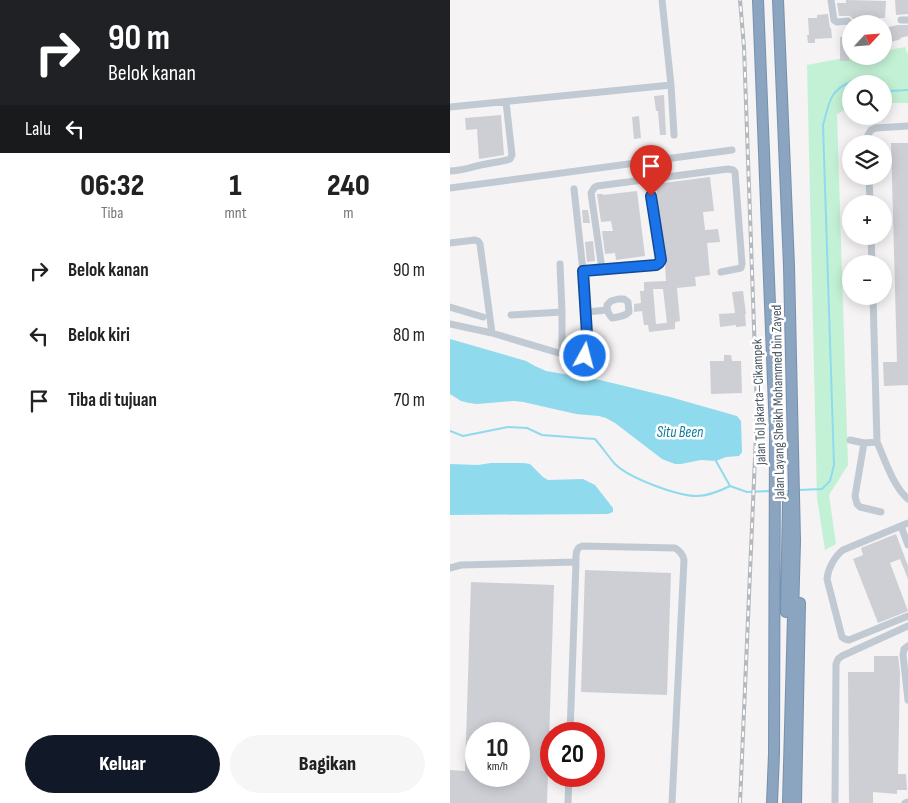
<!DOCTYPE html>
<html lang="id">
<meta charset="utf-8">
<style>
body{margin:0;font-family:"Sofia Sans Condensed",sans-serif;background:#f6f6f6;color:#222;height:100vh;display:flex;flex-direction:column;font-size:19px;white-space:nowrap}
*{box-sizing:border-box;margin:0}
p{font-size:16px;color:#767676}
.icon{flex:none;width:28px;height:28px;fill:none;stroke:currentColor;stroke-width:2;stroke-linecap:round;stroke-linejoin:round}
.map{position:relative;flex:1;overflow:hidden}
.drawer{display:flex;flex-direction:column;background:#fff;width:450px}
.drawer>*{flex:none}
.banner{background:#202124;color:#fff;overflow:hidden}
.needle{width:32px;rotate:64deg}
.fabs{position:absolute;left:392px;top:15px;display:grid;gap:10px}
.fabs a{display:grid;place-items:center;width:50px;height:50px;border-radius:50%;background:#fff;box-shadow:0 2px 12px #0003;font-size:25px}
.speed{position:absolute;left:15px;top:722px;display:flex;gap:10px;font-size:25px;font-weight:700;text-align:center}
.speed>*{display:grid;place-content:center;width:65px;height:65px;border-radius:50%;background:#fff;box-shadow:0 2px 12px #0003;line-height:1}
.speed small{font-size:12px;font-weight:400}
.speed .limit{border:8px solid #d22;background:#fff;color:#111}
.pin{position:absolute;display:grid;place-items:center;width:42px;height:42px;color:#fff;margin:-51px -21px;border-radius:50% 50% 50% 0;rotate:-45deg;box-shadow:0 0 5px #0007}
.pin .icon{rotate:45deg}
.me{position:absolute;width:55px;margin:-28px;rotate:7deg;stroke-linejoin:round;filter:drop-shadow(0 0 4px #0008)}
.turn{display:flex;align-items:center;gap:18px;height:105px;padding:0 25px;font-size:22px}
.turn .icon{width:65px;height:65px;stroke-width:2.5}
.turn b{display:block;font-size:35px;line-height:42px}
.then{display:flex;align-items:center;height:48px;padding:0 25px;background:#0003;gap:10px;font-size:19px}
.eta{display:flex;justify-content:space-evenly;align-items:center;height:85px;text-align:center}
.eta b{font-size:30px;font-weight:800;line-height:35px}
.action{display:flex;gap:10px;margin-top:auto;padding:10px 25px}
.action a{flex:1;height:58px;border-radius:30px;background:#111827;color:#fff;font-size:20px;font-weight:800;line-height:58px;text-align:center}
.action a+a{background:#f6f6f6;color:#222}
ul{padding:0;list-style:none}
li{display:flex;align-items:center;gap:15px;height:65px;padding:0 25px}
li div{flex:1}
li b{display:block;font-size:19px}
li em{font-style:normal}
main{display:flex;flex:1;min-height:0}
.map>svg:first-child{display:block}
</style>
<main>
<section class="drawer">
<div class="banner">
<div class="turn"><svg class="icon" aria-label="right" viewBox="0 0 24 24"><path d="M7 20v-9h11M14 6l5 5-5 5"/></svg><div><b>90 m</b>Belok kanan</div></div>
<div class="then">Lalu<svg class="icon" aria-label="left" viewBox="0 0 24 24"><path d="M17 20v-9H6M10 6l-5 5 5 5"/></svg></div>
</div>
<div class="eta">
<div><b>06:32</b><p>Tiba</p></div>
<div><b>1</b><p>mnt</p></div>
<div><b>240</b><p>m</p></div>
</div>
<ul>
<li><svg class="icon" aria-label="right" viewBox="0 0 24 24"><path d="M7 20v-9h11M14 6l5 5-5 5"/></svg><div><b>Belok kanan</b></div><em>90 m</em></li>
<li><svg class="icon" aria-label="left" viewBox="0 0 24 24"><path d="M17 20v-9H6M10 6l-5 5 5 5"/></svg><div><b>Belok kiri</b></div><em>80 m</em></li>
<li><svg class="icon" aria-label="arrive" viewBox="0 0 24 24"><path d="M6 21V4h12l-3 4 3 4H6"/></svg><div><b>Tiba di tujuan</b></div><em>70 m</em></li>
</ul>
<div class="action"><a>Keluar</a><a>Bagikan</a></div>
</section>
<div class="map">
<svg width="458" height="803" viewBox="0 0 458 803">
<rect width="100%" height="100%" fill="#f5f3f3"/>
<!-- green -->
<path fill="#c3f1d5" d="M455 47 458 55V103H434V84H401V107L387 114 398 465 379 495 386 544 375 550 367 498 357 65 404 56H434V51Z"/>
<!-- water -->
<path fill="#90daee" d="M0 339 76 361 85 366 96 371 150 380 220 397 287 416 291 421 292 452 289 456 276 457 266 461 251 460 231 464H225L212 459 165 423 156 418 149 416 126 414 73 402 64 401 27 404 19 403 11 401 0 394Z
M41 463H73L80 464 93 477 98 480 133 479 145 485 163 508V512L158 514 0 515V464L28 465Z"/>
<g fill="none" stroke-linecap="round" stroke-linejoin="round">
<!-- stream -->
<path stroke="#90daee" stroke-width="2" d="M434 88 440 91 458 90
M0 431 13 436 58 427 77 428 92 435 145 439C152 447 158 456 165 464 179 478 227 496 247 496 259 496 270 491 280 486L297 492 321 491
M266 461 280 486
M349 490 372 489 380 481 384 465 373 125C376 115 378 103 383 95 389 86 411 74 421 79 424 80 425 82 427 84
M329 491H341"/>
</g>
<!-- building -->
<path fill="#cdcfd5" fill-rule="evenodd" d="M396 0 436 1 435 18H430V22L405 21 400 16H389L387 3H396Z
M445 0H458V14L446 15Z
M378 14 380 28H381L382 38 365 39V43H358L357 35H359L358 18H367V15Z
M448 25H458V36L450 38 451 39 441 42V45L436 47 434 40V28Z
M390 37H401V46L399 47V61H390Z
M214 95 216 135H210L208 111H206L204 96Z
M51 115 54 155 29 159 27 129 16 130 15 118Z
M189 116 191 138 184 139 182 117Z
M441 143H458V385L434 386 433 362H447Z
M260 177 264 211 253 212 255 230 268 229 270 242 257 243 260 275 245 277 246 286 227 288 230 321 225 322V329L199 332 198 325H194L192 311 184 312V304L191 303 190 291H194V282L216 281 215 264 216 259 210 222 206 184ZM203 289H213L217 323 206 324Z
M187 191 195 256 166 260 165 253 155 254 152 231H163L161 221 151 222 147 194H153V195Z
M132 210H138L140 223H133Z
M143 241 145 261 137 262 135 242Z
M293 291 296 314H295L296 326 286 327V325L270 327 269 314 285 313 282 292Z
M274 355H281L282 361H291L292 393 261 394 260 361H274Z
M446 534 458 566V579L450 559 440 563 458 611 428 623 403 559 413 555 411 548Z
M135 570 221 573 217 695 131 692Z
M21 582 104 585 97 803H0V770L15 771ZM26 734H69V776H26Z
M424 656H448L450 672 448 774H456L457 790H447V794L423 792V803H399L398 672H424Z"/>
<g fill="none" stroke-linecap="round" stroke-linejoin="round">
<!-- highway casing -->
<g stroke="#7690ad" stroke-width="12">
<path id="highway" d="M308 0 325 432 324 754 322 803
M328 0 339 266 345 541 338 803
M336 612 338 499
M346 803 350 603"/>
</g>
<!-- minor -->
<path stroke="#c1cad2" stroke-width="7" d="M381 0 384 20 387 22 398 21 401 25
M451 20H458
M221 85 224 135
M0 107 221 85 212 0
M418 144V135L421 130 426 128 458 126
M0 171C12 171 24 166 36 164 44 162 53 162 60 159L62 155 56 102
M419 176 420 204
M0 188 282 150
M421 236 422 264
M0 243 25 240 28 241 30 244 42 333
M110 264 112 312
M152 269 141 193 144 188 147 186 278 169 283 170 285 172 292 264 291 268 271 272
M133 271 206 265 209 263 211 260 198 181
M423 296 427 442C435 460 443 486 458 499
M168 299H174L178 302 179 312C174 317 168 317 162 318 158 314 157 311 157 305L161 301Z
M0 307 33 317
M137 312 157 310
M61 315 112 312V354
M0 324 42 333 129 359 135 356 138 351 133 271 124 189
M400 440 414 443 427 442
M414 443 405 496 407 504 410 507 431 512
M458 523 393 550C385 556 378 568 377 579L392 637 395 639 399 640 458 616
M451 526 458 545
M0 568 11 565 126 562C126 556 125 548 132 546L225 548C230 551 233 554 234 560L222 803
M458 646 454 649 453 655 458 700
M120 734 126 562
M118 803 119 776
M385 803 386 664 388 659 392 656 458 626
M455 803 458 802"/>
<!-- highway -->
<use href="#highway" stroke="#8ba5c1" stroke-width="10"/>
<!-- rail casing -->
<g stroke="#b5b8bd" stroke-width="4">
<path id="rail" d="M290 803 307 411 294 47 290 0"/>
</g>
<!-- rail -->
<use href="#rail" stroke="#fff" stroke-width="2" stroke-dasharray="5.5" stroke-linecap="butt"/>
</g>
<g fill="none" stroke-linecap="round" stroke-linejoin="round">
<!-- route casing -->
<g stroke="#114b97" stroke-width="12">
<path id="route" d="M135 356 138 350 133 271 206 265 209 263 211 260 201 196"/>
</g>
<!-- route -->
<use href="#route" stroke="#1a73e8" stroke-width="9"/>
</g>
<g text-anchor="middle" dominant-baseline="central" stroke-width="5" stroke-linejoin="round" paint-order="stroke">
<!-- street labels -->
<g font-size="14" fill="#4a5661" stroke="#fff">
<text transform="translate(309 402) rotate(-92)">Jalan Tol Jakarta–Cikampek</text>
<text transform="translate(328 402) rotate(-91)">Jalan Layang Sheikh Mohammed bin Zayed</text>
</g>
<!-- water labels -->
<g font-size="15" font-style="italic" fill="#0c7c9b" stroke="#fff">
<text x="230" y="432">Situ Been</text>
</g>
</g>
</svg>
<div class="fabs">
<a><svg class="needle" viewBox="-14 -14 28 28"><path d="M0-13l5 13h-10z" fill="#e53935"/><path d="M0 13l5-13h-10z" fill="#767676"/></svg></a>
<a><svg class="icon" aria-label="search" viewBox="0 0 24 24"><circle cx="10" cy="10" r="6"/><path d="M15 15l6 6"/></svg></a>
<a><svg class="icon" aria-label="layers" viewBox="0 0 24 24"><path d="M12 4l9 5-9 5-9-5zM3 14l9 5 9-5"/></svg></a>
<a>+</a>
<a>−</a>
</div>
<div class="speed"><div>10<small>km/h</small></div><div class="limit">20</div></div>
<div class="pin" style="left:201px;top:196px;background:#d93025"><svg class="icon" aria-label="arrive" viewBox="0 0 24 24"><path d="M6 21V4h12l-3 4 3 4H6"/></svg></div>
<svg class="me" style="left:135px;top:356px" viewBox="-20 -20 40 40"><circle r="17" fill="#1a73e8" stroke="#fff" stroke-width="3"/><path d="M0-11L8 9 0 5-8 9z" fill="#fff"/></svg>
</div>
</main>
